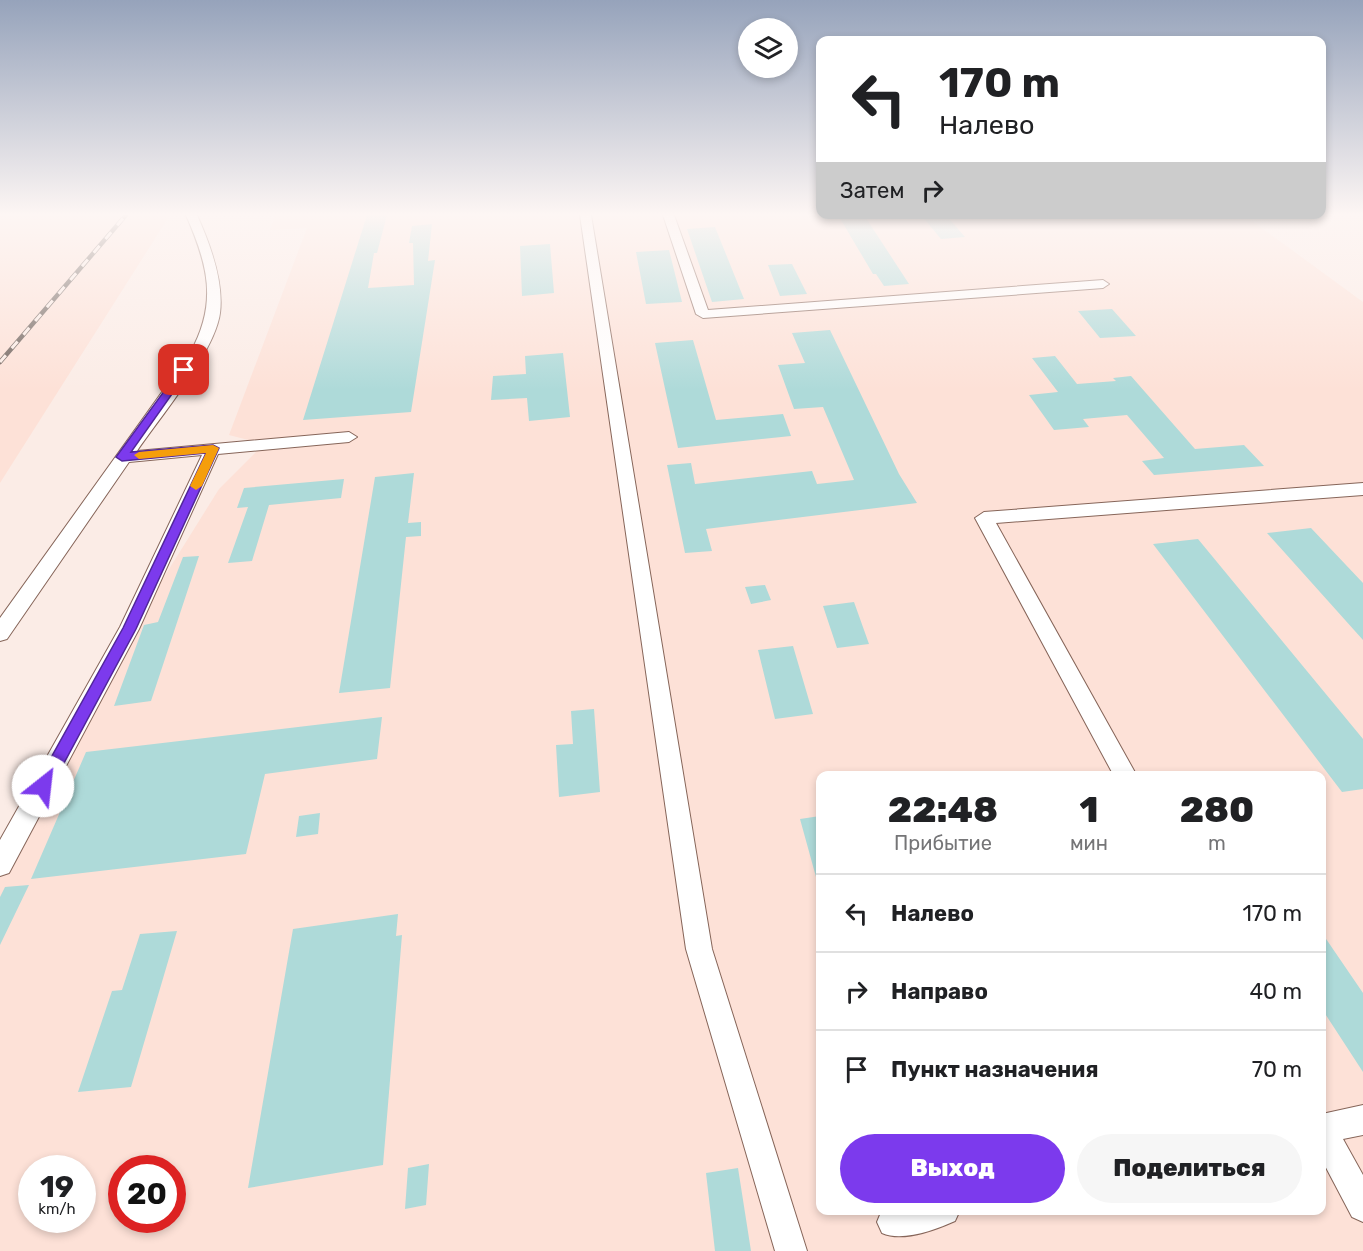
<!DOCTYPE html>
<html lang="ru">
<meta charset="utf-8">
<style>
body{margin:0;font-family:Rubik,sans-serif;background:#f6f6f6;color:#202124;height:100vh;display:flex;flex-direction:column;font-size:22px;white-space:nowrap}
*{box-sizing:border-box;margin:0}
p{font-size:20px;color:#757577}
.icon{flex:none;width:33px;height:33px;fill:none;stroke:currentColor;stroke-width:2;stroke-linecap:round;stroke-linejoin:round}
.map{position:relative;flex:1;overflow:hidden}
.drawer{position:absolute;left:816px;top:771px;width:510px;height:444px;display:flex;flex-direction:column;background:#fff;border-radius:12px;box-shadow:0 3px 9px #0003}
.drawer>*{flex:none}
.banner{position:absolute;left:816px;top:36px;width:510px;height:183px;border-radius:12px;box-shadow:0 3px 9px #0003;background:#fff;color:#202124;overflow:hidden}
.fabs{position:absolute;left:738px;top:18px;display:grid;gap:12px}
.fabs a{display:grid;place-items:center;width:60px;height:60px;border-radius:50%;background:#fff;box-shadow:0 3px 9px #0003;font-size:30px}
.speed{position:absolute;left:18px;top:1155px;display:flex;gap:12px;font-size:30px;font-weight:700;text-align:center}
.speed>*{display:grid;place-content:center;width:78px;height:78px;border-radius:50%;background:#fff;box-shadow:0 3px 9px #0003;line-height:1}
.speed small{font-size:15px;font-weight:400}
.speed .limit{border:9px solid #d22;background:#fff;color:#111}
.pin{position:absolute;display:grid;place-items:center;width:51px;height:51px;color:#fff;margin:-26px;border-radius:12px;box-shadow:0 3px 9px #0006}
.me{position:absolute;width:66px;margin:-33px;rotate:29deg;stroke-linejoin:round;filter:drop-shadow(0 0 4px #0008)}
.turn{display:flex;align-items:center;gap:21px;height:126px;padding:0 24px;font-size:27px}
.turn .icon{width:78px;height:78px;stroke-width:2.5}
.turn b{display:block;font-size:42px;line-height:51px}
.then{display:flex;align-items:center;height:57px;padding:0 24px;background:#0003;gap:12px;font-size:22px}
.eta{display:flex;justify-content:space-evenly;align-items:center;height:102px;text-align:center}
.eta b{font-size:36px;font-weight:800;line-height:42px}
.button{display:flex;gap:12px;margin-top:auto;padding:12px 24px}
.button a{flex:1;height:69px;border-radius:36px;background:#7c3aed;color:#fff;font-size:24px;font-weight:800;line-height:69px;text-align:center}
.button a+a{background:#f6f6f6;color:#202124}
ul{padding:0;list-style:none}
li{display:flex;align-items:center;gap:18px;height:78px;padding:0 24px;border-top:2px solid #e0e0e0}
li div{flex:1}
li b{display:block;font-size:22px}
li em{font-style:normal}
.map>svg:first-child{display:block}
</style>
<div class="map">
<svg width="1363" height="1251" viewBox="0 0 1363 1251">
<rect width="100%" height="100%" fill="#fbece6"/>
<!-- built -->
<path fill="#fde1d7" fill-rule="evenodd" d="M0 215H170L0 483Z
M275 215H1244L1363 302V1251H0V840L219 489 264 444 229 435 307 228 270 230ZM820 776H1322V1210H820ZM32 1168H82V1220H32ZM122 1168H172V1220H122Z"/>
<!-- building -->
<path fill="#aedad9" d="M367 215H387L377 253H374L368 288 414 285 413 243H409L412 226 432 224 428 261 435 260 411 412 303 420Z
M838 215H864L909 284 884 286 876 274H873Z
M921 215H946L965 237 941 239Z
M715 227 744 299 712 302 687 229Z
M550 244 554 293 522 296 520 246Z
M669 250 682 302 646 304 636 252Z
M792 264 807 294 780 296 768 265Z
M1112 309 1136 336 1100 338 1078 311Z
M830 330 899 474 917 503 706 529 712 551 685 553 667 465 691 463 695 484 812 471 817 484 854 480 823 407 794 409 778 365 805 363 792 333Z
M693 340 716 420 783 414 791 436 678 448 655 343Z
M563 353 570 417 529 421 527 398 491 400 493 376 526 374 525 356Z
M1055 356 1077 384 1116 381 1113 378 1131 376 1195 449 1244 445 1264 466 1154 475 1142 461 1164 458 1127 415 1083 419 1089 427 1054 430 1029 395 1058 392 1032 358Z
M414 473 408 523 421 522V536L406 537 390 688 339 693 375 477Z
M344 479 341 498 269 505 252 561 228 563 248 507 237 508 244 488Z
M1311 528 1363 583V640L1267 533Z
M1198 539 1363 739V789L1342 792 1153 544Z
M199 556 151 701 114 706 144 625 158 622 183 557Z
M765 585 771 600 751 604 745 587Z
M854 602 869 644 837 648 823 606Z
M793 646 813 714 775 719 758 650Z
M594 709 600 792 559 797 556 745 573 744 571 711Z
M382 717 377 759 265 774 246 854 31 879 86 752Z
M320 813 318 834 296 837 299 816Z
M820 816V876L816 877 800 819Z
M29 885 0 945V897L5 887Z
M398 914 396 936 402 935 383 1165 248 1188 293 929Z
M177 931 131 1087 78 1092 112 991 122 990 140 934Z
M1322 933 1363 993V1072L1322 1009Z
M429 1164 426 1205 405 1209 408 1168Z
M738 1168 751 1251H715L706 1173Z"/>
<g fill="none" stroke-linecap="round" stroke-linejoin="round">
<!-- minor casing -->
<g stroke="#866559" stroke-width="2">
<path id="minor" d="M186 215H197C210 244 224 281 220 313 215 352 160 417 137 451L349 432 357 437 349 442 218 454 139 629 9 873 0 876V840L120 627 202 455 129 462 7 639 0 641V618L190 353C218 303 208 265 186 215Z
M580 215H591L712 949 807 1251H775L686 949Z
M663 215H674L708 310 1103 280 1109 284 1103 288 703 318 696 314Z
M1363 483V495L996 523 1137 776H1114L975 518 984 512Z
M1363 1105V1135L1343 1139 1363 1175V1222L1352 1217 1322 1160V1114Z
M882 1210H960L955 1221C935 1230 902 1242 882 1233L877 1222Z"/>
</g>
<!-- minor -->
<use href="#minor" fill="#fff" fill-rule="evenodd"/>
<!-- rail casing -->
<g stroke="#70635d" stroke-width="4.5">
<path id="rail" d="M0 362 126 215"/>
</g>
<!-- rail -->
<use href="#rail" stroke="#fbece6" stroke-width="3" stroke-dasharray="9" stroke-linecap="butt"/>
</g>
<!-- sky -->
<linearGradient id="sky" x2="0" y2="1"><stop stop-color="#96a3bb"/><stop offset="0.55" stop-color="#fdf6f4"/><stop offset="1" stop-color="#fdf6f4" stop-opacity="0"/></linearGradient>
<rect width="1363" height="390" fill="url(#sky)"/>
<!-- route -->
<path fill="#7c3aed" stroke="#51269a" stroke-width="1.5" d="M181 368 189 370 131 452 213 445 219 448 136 629 49 791 43 794 38 791 35 786 38 781 123 628 206 453 122 461 116 457Z"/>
<!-- slow -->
<path fill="#f59e0b" d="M213 445 219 448 202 486 196 490 190 486 206 453 139 459 134 455 139 452Z"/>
</svg>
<div class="fabs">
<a><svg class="icon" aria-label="layers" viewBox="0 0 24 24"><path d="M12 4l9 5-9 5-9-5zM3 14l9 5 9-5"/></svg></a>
</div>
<div class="speed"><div>19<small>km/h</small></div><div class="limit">20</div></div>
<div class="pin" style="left:184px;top:370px;background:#d93025"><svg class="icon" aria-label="arrive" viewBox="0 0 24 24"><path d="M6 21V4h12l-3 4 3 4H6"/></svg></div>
<svg class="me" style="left:43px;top:786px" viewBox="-20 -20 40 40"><circle r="19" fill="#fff"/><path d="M0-13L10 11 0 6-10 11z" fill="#7c3aed"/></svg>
<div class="banner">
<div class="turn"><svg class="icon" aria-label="left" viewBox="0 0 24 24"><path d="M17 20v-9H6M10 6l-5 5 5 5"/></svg><div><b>170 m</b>Налево</div></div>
<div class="then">Затем<svg class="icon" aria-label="right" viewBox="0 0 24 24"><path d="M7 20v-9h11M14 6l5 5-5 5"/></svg></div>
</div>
<section class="drawer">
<div class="eta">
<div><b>22:48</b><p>Прибытие</p></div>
<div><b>1</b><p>мин</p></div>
<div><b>280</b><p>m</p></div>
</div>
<ul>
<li><svg class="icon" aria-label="left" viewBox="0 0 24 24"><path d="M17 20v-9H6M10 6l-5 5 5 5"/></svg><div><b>Налево</b></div><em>170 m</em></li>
<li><svg class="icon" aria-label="right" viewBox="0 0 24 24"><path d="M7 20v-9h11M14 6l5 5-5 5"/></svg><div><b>Направо</b></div><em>40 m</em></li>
<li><svg class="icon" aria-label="arrive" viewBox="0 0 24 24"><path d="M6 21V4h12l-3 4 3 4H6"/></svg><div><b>Пункт назначения</b></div><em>70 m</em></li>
</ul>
<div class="button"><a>Выход</a><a>Поделиться</a></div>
</section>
</div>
